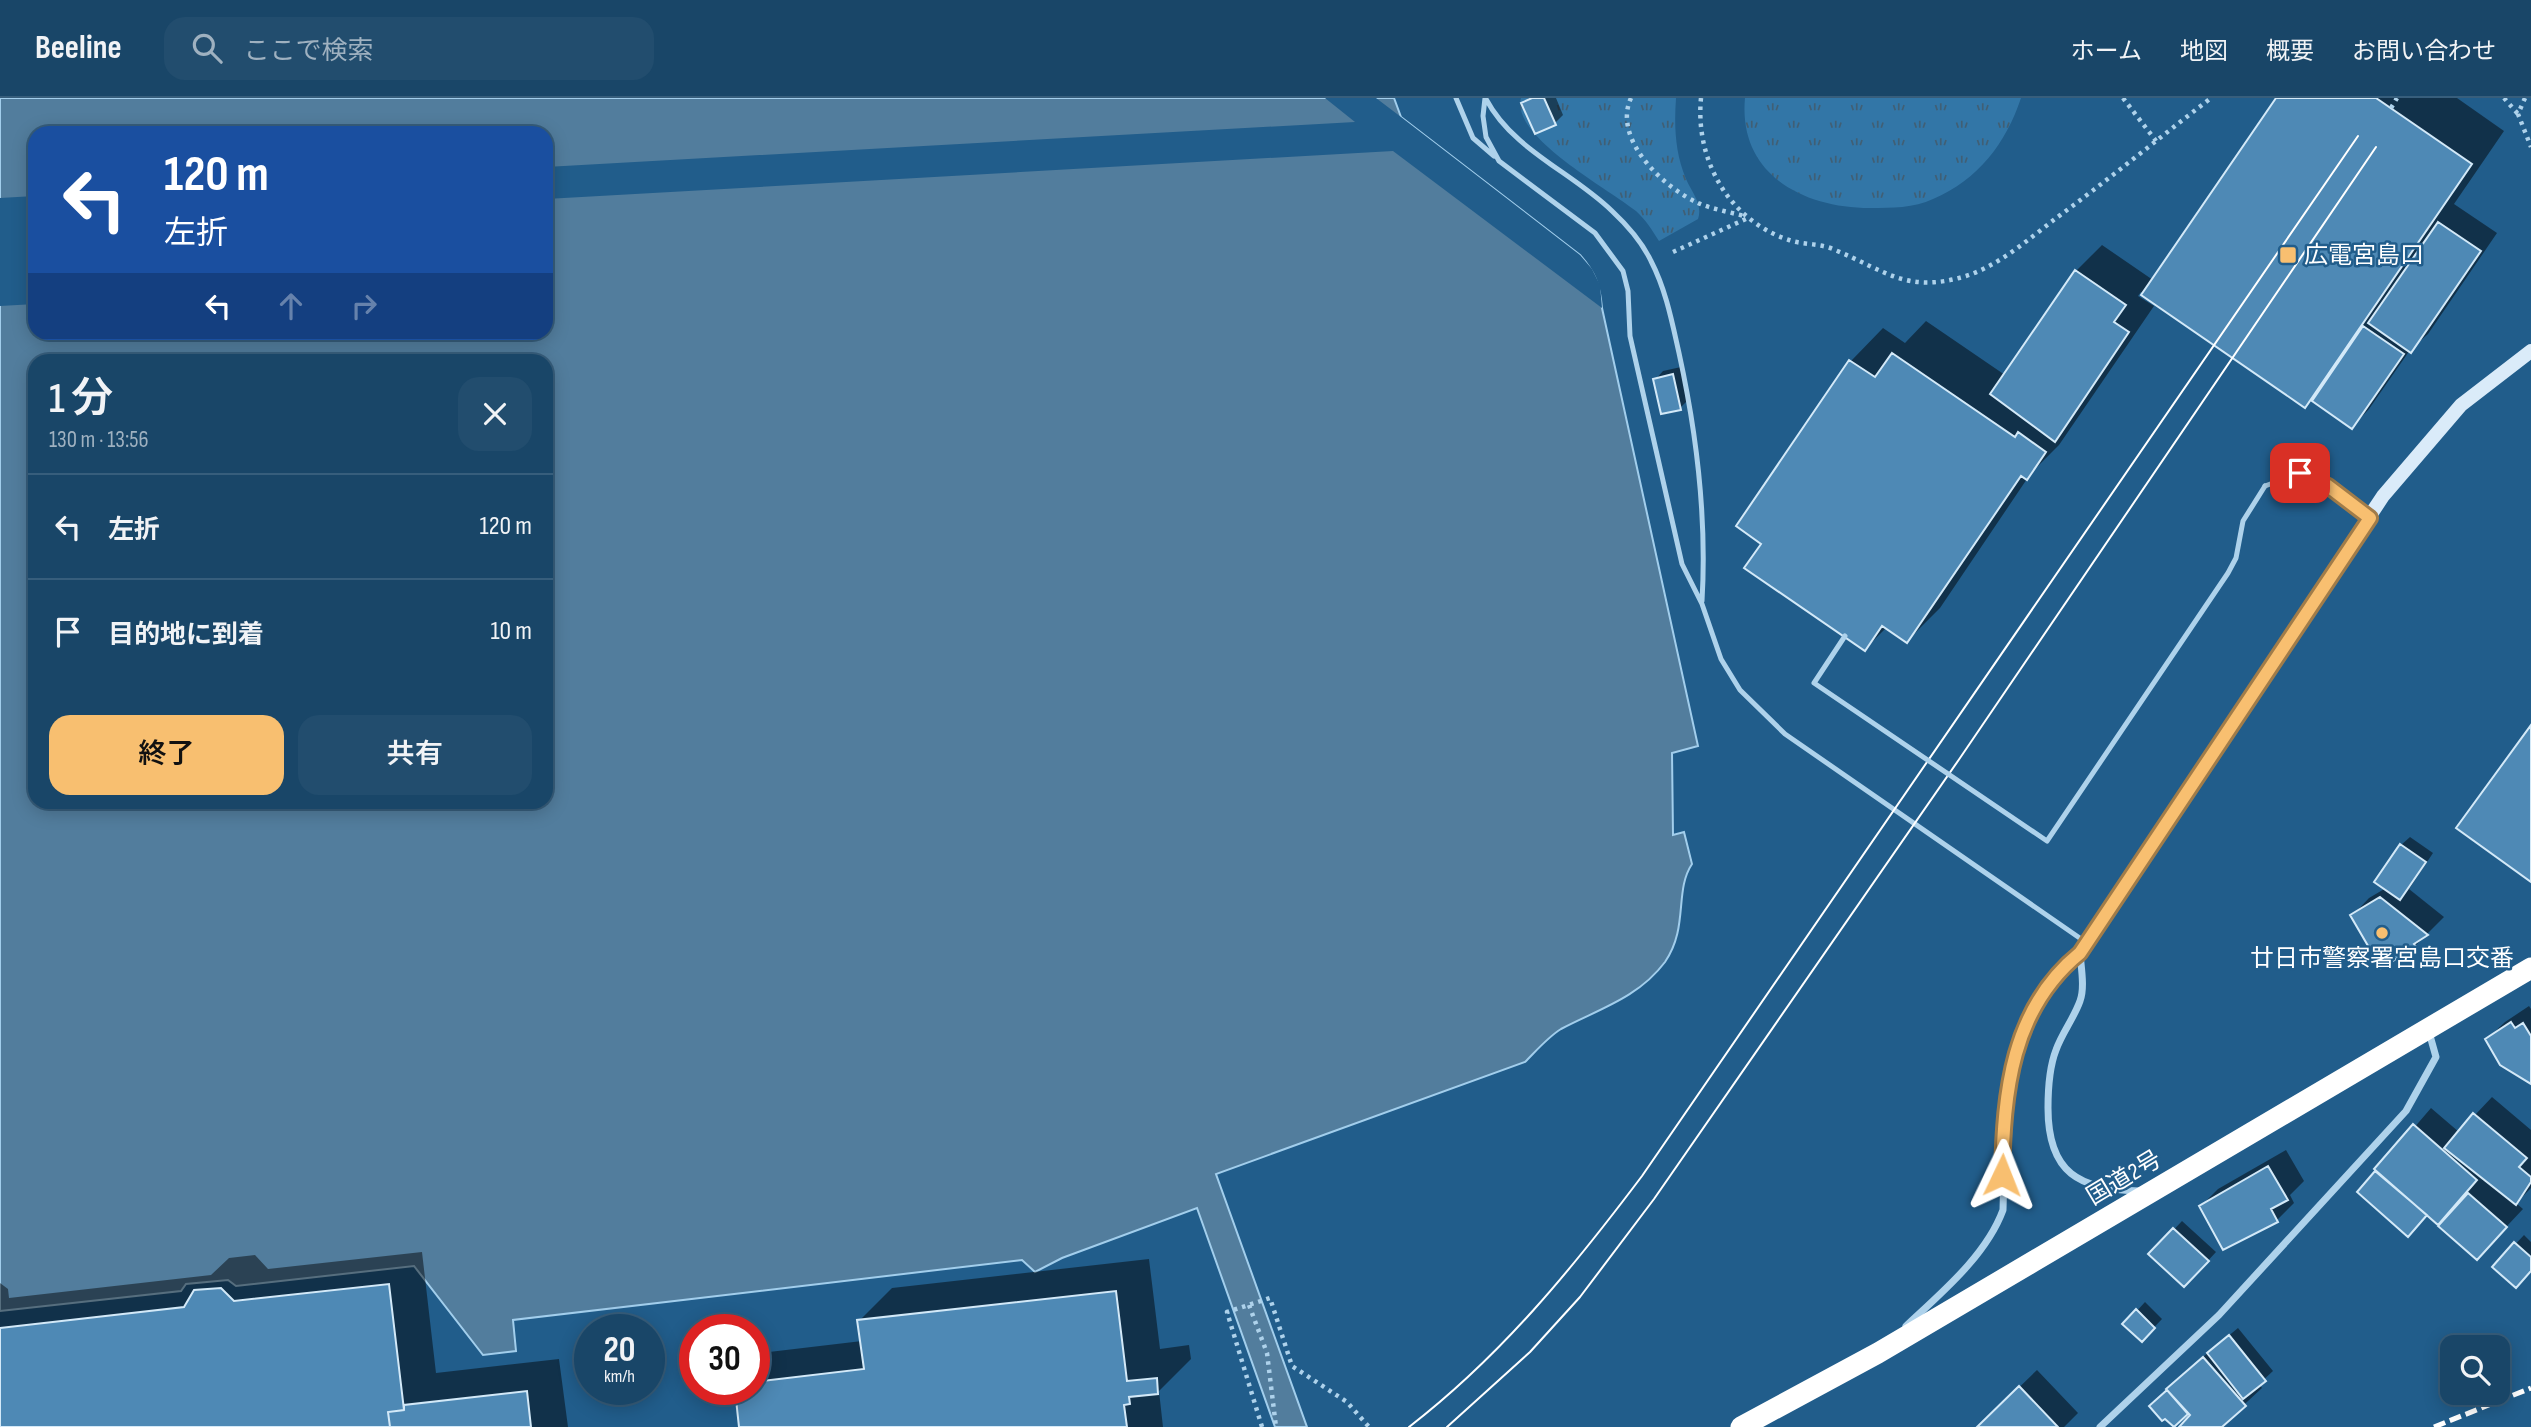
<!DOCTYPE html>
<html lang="ja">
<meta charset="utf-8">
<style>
body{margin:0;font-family:"Sofia Sans Condensed","Noto Sans JP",sans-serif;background:#224d6e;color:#f1f3f6;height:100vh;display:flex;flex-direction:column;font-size:26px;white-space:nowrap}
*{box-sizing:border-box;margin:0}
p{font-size:23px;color:#9fb1c0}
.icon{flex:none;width:38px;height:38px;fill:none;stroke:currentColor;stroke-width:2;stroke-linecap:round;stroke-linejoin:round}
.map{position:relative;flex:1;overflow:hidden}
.panel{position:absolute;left:28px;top:256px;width:525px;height:455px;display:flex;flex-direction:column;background:#194668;border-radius:21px;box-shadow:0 4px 18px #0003,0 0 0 2px #375e7c}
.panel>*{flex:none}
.top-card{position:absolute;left:28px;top:28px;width:525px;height:214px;border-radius:21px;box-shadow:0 4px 18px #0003,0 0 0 2px #375e7c;background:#1a4fa0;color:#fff;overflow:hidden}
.controls{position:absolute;left:2440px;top:1237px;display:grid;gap:14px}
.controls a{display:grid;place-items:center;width:70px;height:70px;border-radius:14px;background:#194668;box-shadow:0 4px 18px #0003,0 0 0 2px #375e7c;font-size:35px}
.speed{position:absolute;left:574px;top:1216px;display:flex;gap:14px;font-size:35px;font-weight:700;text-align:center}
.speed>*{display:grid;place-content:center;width:91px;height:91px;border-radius:50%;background:#194668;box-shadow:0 4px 18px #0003,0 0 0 2px #375e7c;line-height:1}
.speed small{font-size:18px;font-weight:400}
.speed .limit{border:10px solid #d22;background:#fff;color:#111}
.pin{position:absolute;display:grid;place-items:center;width:60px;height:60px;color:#fff;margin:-30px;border-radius:14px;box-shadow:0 4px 10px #0006}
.me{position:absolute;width:77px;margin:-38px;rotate:2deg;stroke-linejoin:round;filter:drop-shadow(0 0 5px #0008)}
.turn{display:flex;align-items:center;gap:24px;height:147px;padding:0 21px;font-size:32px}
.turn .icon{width:91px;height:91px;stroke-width:2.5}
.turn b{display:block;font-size:49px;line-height:60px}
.lanes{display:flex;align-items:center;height:66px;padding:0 21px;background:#0003;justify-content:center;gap:35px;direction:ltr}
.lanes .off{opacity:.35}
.round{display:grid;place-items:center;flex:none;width:74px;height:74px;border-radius:21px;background:#224d6e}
.overview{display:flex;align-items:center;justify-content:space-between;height:119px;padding:0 21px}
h1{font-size:42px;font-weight:600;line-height:52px}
.button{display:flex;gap:14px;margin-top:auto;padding:14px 21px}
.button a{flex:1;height:80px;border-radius:21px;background:#f8bf70;color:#111;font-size:28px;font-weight:600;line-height:80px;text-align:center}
.button a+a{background:#224d6e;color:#f1f3f6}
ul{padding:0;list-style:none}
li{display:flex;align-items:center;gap:21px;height:105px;padding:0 21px;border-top:2px solid #375e7c}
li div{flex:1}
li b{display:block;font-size:26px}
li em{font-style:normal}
header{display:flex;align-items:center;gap:42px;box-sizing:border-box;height:98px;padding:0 35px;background:#194668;border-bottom:2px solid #375e7c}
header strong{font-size:33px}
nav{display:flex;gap:38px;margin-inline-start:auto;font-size:24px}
.search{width:490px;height:63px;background:#224d6e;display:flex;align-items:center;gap:18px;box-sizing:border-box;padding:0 24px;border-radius:21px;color:#9fb1c0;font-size:26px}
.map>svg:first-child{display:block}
</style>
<header>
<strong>Beeline</strong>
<div class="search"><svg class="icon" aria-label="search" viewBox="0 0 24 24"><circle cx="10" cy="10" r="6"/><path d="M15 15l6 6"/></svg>ここで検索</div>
<nav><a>ホーム</a><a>地図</a><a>概要</a><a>お問い合わせ</a></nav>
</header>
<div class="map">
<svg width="2531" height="1329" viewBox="0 0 2531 1329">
<defs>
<pattern id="grass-tufts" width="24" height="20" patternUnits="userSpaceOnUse" patternTransform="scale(1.75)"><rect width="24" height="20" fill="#3276a7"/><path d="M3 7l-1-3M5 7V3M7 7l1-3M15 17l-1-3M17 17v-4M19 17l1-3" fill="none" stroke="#405f75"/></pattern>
</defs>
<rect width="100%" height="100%" fill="#215d8b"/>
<!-- grass -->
<path fill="url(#grass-tufts)" d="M1521 0H1676C1674 28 1675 55 1686 81 1692 95 1703 106 1698 121L1659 143C1652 132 1646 122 1636 113 1609 91 1510 38 1521 0Z
M1745 0H2021C2006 45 1978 82 1933 101 1914 110 1891 110 1870 110 1804 110 1738 77 1745 0Z"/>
<!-- water -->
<path fill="#527d9d" stroke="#a2ceec" stroke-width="2" fill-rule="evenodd" d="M0 0H1394L1401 19 1580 157C1595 174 1600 187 1602 210L1698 648 1672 655 1673 737 1684 734 1692 766C1674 793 1689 829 1665 864 1638 900 1599 911 1561 931 1548 939 1536 953 1525 964L1216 1076 1307 1329H1275L1197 1110 1062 1160 1035 1174 1022 1162 513 1222 516 1253 483 1257 414 1168 236 1188 228 1182 186 1186 181 1193 0 1213ZM35 35H546V234H35ZM35 262H546V704H35Z"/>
<!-- pier -->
<path fill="#215d8b" d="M1325 0H1376L1401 19 1580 157 1592 171 1600 187 1602 210 1393 53 546 101V69L1355 24Z
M35 98V206L0 208V100Z"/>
<!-- shadow -->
<path fill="#0007" d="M1529 0H1556L1563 17 1555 25 1523 5Z
M2278 0H2457L2504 33 2454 106 2497 135 2428 236 2410 252 2369 311 2352 329 2312 300 2305 308 2141 194 2138 198 2154 208 2059 347 2031 375 1940 510 1907 543 1887 529 1865 551 1763 445 1851 263 1883 230 1905 245 1926 223 2005 277 2076 173 2102 147 2153 182Z
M1681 269 1688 302 1680 310 1655 282 1663 273Z
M2410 739 2433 755 2409 791 2444 819 2415 848 2352 818 2369 800 2386 790 2401 747Z
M2529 908 2531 911V984L2487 941 2505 924Z
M2492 999 2531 1032V1090L2516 1105 2523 1111 2477 1160 2428 1116 2359 1094 2431 1010 2459 1034Z
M2286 1052 2304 1083 2290 1097 2294 1105 2277 1122 2201 1108 2218 1091Z
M2182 1123 2216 1154 2193 1179 2151 1156Z
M2524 1137 2531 1144V1171L2495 1168Z
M422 1154 436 1275 559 1261 568 1329H0V1185L8 1191 9 1200 211 1177 229 1160 255 1157 268 1171Z
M1149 1161 1160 1251 1189 1247 1191 1261 1159 1293 1163 1329H741L736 1292H754V1268L769 1254 862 1243 859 1223 892 1190Z
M2145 1204 2162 1221 2142 1242 2125 1226Z
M2238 1230 2273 1273 2259 1286 2262 1290 2220 1329H2181L2191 1316 2189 1313 2173 1327 2151 1308 2186 1273Z
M2037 1272 2078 1315 2064 1329H1978Z"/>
<!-- building -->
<path fill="#4e89b5" stroke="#d3e9f8" stroke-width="2" d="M1532 0H1544L1556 27 1535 36 1521 5Z
M2276 0H2376L2472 66 2305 310 2141 197Z
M2438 124 2481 153 2411 255 2368 225Z
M2075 172 2126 207 2114 224 2129 234 2055 344 1990 296Z
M2363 228 2404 256 2352 331 2312 303Z
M1892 255 2015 339 2018 334 2046 354 2027 382 2021 378 1907 545 1882 528 1865 553 1744 470 1761 446 1736 428 1849 262 1875 279Z
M1673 276 1681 312 1661 316 1653 281Z
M2531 627V784L2456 730Z
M2400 746 2426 764 2400 802 2374 784Z
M2380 799 2428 837 2414 846 2416 849 2381 870 2350 817Z
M2511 924 2515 930 2523 925 2531 938V986L2500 967 2485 941Z
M2473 1015 2527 1060 2519 1069 2531 1079V1084L2516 1107 2444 1050Z
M2413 1026 2477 1082 2438 1127 2374 1071Z
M2268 1068 2288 1102 2271 1111 2278 1124 2223 1152 2199 1108Z
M2375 1073 2427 1117 2408 1139 2357 1094Z
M2468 1095 2507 1129 2477 1162 2438 1128Z
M2173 1130 2209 1163 2184 1189 2148 1156Z
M2514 1144 2531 1159V1173L2516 1190 2492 1169Z
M389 1186 404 1312 388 1314 390 1329H0V1230L184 1209 194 1192 221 1190 234 1203Z
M1116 1193 1127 1283 1157 1280 1158 1296 1129 1299 1130 1306 1124 1307 1127 1329H739L735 1292H754V1284L864 1271 857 1222Z
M2136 1211 2155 1230 2142 1244 2122 1226Z
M2229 1237 2266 1283 2243 1301 2207 1255Z
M2203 1259 2246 1308 2222 1329H2179L2190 1317 2166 1291Z
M2019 1288 2058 1329H1977Z
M2167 1292 2188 1316 2174 1329 2165 1321 2162 1323 2149 1308Z
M527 1293 531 1329H390L388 1314 404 1312V1307Z"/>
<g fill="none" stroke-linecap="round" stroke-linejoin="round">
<!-- path -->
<path stroke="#aed2eb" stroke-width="4.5" stroke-dasharray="3.5 5" stroke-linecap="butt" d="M1631 0C1612 41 1663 89 1698 105 1712 111 1729 114 1744 118
M1701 0C1695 61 1728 122 1789 142 1803 147 1821 145 1835 152 1886 173 1907 196 1966 178 1998 168 2029 141 2055 121 2108 82 2159 40 2211 0
M2123 0 2156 43
M2504 0 2518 16
M2525 0 2518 16 2531 49
M2391 10 2397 0
M1673 154 1748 120
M1249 1207 1267 1255 1276 1329
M1262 1329 1227 1214 1270 1200 1292 1268 1347 1304 1369 1329"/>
<!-- lane -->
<path stroke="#aed2eb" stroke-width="5" d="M1456 0 1473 40 1494 58
M1485 0 1483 18 1486 39 1499 63 1595 135 1623 173 1628 193 1630 238 1682 466 1702 506 1721 561 1740 592 1785 636 2084 843
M1486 1C1513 52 1572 74 1612 113 1627 127 1642 144 1651 163 1666 192 1672 224 1679 255 1697 337 1707 419 1702 503
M2265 388 2300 375 2328 388 2368 419"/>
<!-- street -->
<path stroke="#aed2eb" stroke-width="7" d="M2080 855C2081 869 2085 890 2080 903 2074 920 2062 935 2056 952 2049 970 2048 991 2048 1010 2048 1075 2079 1092 2140 1093
M1906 1228C1941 1195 1986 1158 2003 1112 2006 1016 1996 923 2080 855
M2100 1329 2219 1217 2406 1013 2436 959 2429 934"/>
<!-- secondary -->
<path stroke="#daebf9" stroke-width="14" d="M2080 855 2383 398 2461 307 2531 253"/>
<!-- highway -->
<path stroke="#fff" stroke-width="21" d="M1741 1329 1878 1255 2531 870"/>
<!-- tram -->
<path stroke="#fff" stroke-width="2" d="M1409 1329C1501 1258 1572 1171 1642 1078L2358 38
M1447 1329 1530 1254 1580 1199 1654 1101 1960 660 2376 49"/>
<!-- rail -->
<path stroke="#fff" stroke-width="5" stroke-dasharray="12 5" stroke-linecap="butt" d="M2434 1329 2531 1290"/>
<!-- lane-bridge -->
<path stroke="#aed2eb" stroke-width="5" d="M1845 538 1814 585 2047 743 2228 475 2236 460 2243 423 2265 388"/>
</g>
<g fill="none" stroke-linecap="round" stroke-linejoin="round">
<!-- route casing -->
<g stroke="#a17c49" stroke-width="18">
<path id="route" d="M2002 1077C2004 994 2011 911 2080 855L2370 420 2328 388 2300 375"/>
</g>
<!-- route -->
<use href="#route" stroke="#f8bf70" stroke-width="12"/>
</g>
<!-- markers -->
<g fill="#f8bf70" stroke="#215d8b" stroke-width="2.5">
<rect x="2279" y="148" width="18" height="18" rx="3.5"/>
<circle cx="2382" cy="835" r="7"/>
</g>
<g text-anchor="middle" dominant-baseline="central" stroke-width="5" stroke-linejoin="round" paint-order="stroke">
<!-- poi labels -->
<g font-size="24" fill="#fff" stroke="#215d8b" text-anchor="start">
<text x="2304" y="157">広電宮島口</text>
<text x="2382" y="860" text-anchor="middle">廿日市警察署宮島口交番</text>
</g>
<!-- street labels -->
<g font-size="24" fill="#fff" stroke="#215d8b">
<text transform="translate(2124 1080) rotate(-31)">国道2号</text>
</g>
</g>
</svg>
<div class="controls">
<a><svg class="icon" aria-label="search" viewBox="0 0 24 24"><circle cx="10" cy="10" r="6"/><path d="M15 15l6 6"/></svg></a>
</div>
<div class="speed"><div>20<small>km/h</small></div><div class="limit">30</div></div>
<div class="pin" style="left:2300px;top:375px;background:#d93025"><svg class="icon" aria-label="arrive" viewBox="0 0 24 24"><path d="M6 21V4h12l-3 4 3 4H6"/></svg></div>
<svg class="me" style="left:2002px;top:1077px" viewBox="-20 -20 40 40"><path d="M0-17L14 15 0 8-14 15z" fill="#f8bf70" stroke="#fff" stroke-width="4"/></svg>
<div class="top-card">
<div class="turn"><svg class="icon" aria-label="left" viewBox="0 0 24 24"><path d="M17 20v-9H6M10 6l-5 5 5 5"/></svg><div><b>120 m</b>左折</div></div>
<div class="lanes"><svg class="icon" aria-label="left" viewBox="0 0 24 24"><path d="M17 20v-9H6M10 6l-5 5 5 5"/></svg><svg class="icon off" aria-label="ahead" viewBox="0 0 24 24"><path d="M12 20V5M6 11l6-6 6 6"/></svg><svg class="icon off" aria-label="right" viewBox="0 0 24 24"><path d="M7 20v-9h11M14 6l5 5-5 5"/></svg></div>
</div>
<section class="panel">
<div class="overview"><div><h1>1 分</h1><p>130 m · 13:56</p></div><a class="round"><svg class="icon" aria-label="close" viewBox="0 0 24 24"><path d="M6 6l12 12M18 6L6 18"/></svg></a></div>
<ul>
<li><svg class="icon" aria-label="left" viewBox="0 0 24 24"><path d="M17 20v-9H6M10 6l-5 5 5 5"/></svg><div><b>左折</b></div><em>120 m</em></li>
<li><svg class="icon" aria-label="arrive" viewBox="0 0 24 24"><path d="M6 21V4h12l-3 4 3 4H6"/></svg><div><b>目的地に到着</b></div><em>10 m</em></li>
</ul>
<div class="button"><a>終了</a><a>共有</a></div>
</section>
</div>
